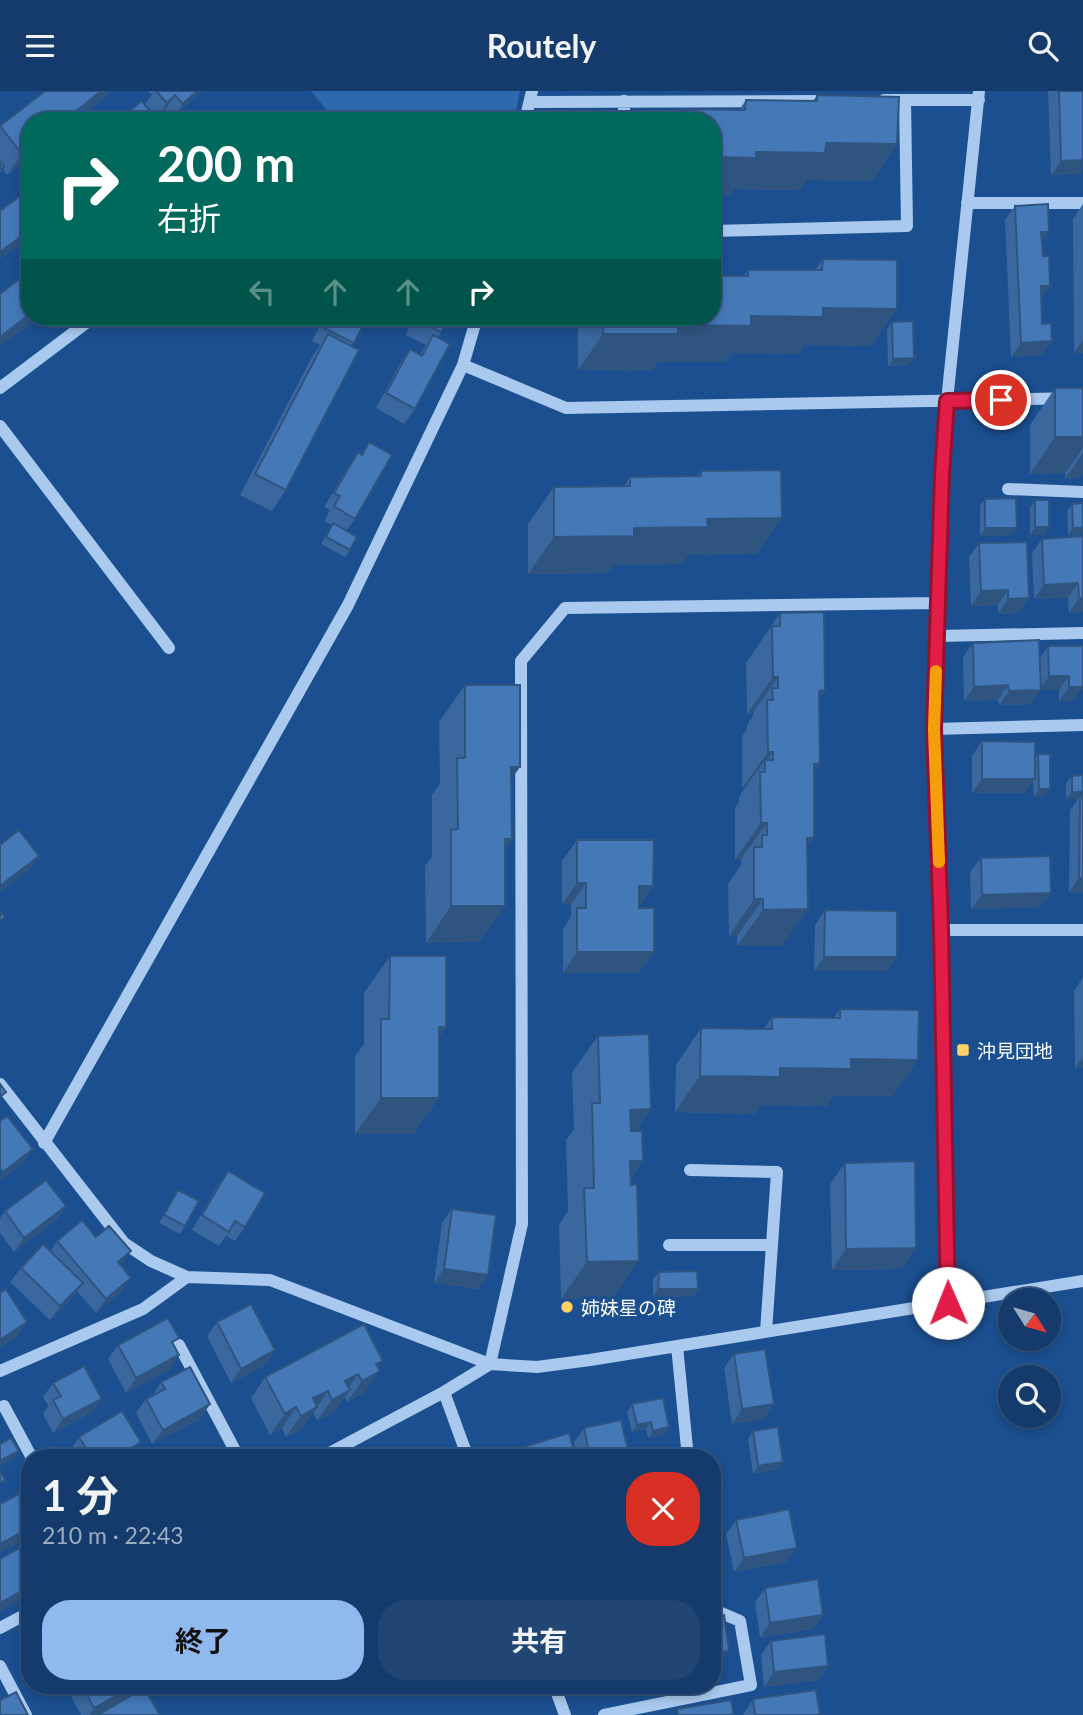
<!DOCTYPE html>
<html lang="ja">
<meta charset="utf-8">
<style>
body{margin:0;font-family:Lato,"Noto Sans JP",sans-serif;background:#214673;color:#f1f3f6;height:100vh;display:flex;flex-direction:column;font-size:26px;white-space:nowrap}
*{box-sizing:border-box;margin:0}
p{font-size:23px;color:#9dadc1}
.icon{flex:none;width:38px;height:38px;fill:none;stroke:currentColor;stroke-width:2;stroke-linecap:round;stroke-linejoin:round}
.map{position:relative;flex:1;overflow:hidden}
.drawer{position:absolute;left:21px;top:1358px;width:700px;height:245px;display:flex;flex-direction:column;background:#143b6b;border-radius:28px;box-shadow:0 4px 10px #0003,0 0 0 2px #33557e}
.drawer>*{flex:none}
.hud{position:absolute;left:21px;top:21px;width:700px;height:214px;border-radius:28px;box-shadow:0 4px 10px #0003,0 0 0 2px #33557e;background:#00695c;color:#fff;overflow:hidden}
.needle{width:46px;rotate:127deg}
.fabs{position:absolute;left:998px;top:1197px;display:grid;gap:14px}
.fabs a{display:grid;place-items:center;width:63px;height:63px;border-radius:50%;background:#143b6b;box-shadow:0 4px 10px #0003,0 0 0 2px #33557e;font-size:35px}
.pin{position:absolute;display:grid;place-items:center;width:60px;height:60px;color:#fff;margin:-30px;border:4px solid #fff;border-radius:50%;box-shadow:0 2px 7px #0007}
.me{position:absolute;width:77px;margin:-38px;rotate:359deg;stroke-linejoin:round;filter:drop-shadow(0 0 5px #0008)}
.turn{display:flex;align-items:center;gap:24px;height:147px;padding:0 21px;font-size:32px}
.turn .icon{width:91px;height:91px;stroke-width:2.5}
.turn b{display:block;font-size:49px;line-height:60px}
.lanes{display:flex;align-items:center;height:66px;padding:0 21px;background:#0003;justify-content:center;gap:35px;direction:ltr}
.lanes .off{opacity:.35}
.round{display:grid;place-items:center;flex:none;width:74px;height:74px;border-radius:28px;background:#214673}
.overview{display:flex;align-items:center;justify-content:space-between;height:119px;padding:0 21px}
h1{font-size:42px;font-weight:700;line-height:52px}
.primary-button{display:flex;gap:14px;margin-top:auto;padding:14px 21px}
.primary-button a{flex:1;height:80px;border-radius:28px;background:#90b9f0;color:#111;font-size:28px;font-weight:700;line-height:80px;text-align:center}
.primary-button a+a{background:#214673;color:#f1f3f6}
header{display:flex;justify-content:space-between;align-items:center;height:91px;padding:0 21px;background:#143b6b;font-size:32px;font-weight:700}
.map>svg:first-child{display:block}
</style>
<header><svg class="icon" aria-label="menu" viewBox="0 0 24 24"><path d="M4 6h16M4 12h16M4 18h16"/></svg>Routely<svg class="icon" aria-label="search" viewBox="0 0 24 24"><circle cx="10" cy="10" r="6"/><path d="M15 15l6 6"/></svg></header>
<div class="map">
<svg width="1083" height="1624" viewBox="0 0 1083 1624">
<rect width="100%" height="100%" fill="#1b4f8f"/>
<!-- green -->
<path fill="#2e69ad" d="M311 0H520L514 30H336Z"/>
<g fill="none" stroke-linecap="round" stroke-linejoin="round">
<!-- minor -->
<path stroke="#a9c9ee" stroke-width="12" d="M884 9H979
M624 10V30
M530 11 828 10
M525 30 532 0
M967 112H1083
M712 140 907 135 905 9
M463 274 566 317 1083 307
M0 297 94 226
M0 335 169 557
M1008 398 1083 401
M937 545 1083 542
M934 638 1083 634
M941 839H1083
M0 993 124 1152 151 1170 187 1186 270 1189 490 1273 537 1276 590 1269 1083 1190
M44 1052 348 514 463 274 477 226
M690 1079 777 1081 766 1241
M669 1154H772
M948 1212 941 839 934 638 942 383 947 310 979 0
M179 1254 239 1367
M677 1255 688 1367
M0 1280 143 1218 187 1186
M444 1301 468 1367
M4 1315 32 1367
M320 1367 444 1301 490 1273 522 1133 521 570 565 517 938 512
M0 1537 30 1521
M0 1575 26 1624
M554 1594 565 1624
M604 1624 751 1594 740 1530 712 1518"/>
</g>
<!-- wall -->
<path fill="#3a679d" d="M45 0H110L105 6 76 30H30V66L7 84 3 78 0 82V35Z
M148 0H201L173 27 165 19 157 26 145 13 152 4Z
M1048 0H1083L1082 83 1051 84Z
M817 4 897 53 872 90 807 89 800 99 734 98 730 104 712 103V30H670L679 18 739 19 746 9 813 10Z
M1083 113V262H1074L1073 128Z
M1015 115 1042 151 1043 165 1050 195 1041 207 1042 233 1052 250 1042 264 1011 266 1005 129Z
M823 168 871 255 804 254 798 263 732 262 725 271H658L652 280 578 279V231L582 226H712L748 179H815Z
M324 226H367L351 255 286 399 272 420 240 404 313 264 320 254 312 250Z
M414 226H449L438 247 415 318 404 333 376 317 400 273 410 258 420 264 426 254 406 244Z
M892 231 909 274 888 275 887 238Z
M1055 297H1083V383L1079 387 1065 388V382L1030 383V334Z
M369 351 355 428 346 440 350 459 345 466 321 453 332 434 324 430 330 419 324 416 348 376 358 361 361 363Z
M701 380 782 427 756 463 688 464 682 473 614 474 608 482 528 483V433L554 396 624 395 630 386 697 385Z
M985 408 1012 444 980 445V415Z
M1035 409 1049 436 1044 444H1030V417Z
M1083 412V443L1068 444 1067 420 1072 413Z
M1083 445V521L1069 522 1068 507 1034 508 1032 462 1042 448Z
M1027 451 1019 522 998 523V514L971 515 969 466 979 452Z
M780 522 825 599 819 608 820 672 814 681 807 757 782 855H737V845H729L728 793 741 774V768H735V717L739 711V706L745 697H742V645L747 638V634L753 625V622L747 623 746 572Z
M973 552 1040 567 1048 555 1080 599 1073 610H1059V599H1040L1031 613 999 614 998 609 964 610 963 566Z
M465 594 511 688 512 748 505 758V815L479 851 426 852 425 775 432 766V704L440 692 439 631Z
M982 650 1035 668 1038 663 1045 705 1034 706 1033 690 1025 702H972V665Z
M1083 684V802L1069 801 1070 719 1078 708H1066V692L1072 685Z
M577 749 653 795 639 816V882H563V838L571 826V813H562V770Z
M981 767 1051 802 1040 816 971 818 970 781Z
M825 819 897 866 887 880H814L815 834Z
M390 865 446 936 439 946V1007L413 1043H355V965L364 953V902Z
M1083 886V977H1075L1074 900Z
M840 918 893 1005H833L826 1015 761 1014 755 1023 675 1021 676 974 701 937 764 938 772 926 834 927Z
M598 945 651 1018 636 1040 643 1070 630 1088 614 1206 561 1208 559 1134 568 1120 566 1049 574 1038 572 981Z
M845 1072 902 1178 832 1179 830 1093Z
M228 1080 245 1136 235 1150 226 1145 219 1155 192 1139 218 1094Z
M178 1099 185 1135 180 1143 159 1132Z
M66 1115 56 1129 14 1161 0 1142V1127L5 1120Z
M452 1118 488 1184 478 1198 434 1192 442 1132Z
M57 1150 121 1174 131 1187 121 1201 96 1222 77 1200 73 1206 50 1229 10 1191 21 1177 50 1160Z
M659 1181 698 1198 693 1205 653 1206V1188Z
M217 1231 275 1259 265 1274 231 1292 207 1245Z
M118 1254H174L169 1279 126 1302 108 1268Z
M734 1263 764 1328 732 1333 724 1277Z
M378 1277 365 1301 347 1311 345 1306 335 1320 317 1330 313 1321 303 1337 286 1346 282 1337 270 1344 251 1307 265 1286Z
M161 1291 210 1313 200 1328 152 1353 136 1322 146 1308 152 1305Z
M53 1292 91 1322 53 1342 43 1323 48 1315 43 1306Z
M632 1313 669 1336 664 1344 648 1347 646 1338 632 1341 627 1321Z
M584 1337 629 1363 626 1367H577L574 1351Z
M753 1340 783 1371 778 1378 753 1383 748 1348Z
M79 1346 131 1366 129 1367H73L69 1361Z
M520 1357 576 1367H513Z
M736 1429 787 1471 734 1481 726 1443Z
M765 1497 823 1524 813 1538 760 1547 755 1511Z
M771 1550 828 1575 818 1589 764 1596 761 1564Z
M67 1594H137L142 1598 160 1624H81L66 1596Z
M592 1594H628L593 1601Z
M753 1608 820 1624H743Z"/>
<!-- shaded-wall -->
<path fill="#305480" d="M101 0H110L105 6 76 30H64Z
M197 0H201L173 27 183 13Z
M175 4 165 19 157 26 167 12Z
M826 52 897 53 872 90 807 89 800 99 734 98 730 104 712 103V66Z
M30 57V66L7 84 22 63Z
M1083 69 1082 83 1051 84 1061 70Z
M30 139V146L0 168V161Z
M1041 141H1049L1039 155Z
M1041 195H1050L1040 209Z
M823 217 897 218 871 255 804 254 798 263 732 262 725 271H658L652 280 578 279 603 243Z
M30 223V226H39L0 256V246Z
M1083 249V262H1074Z
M1052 250 1042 264 1011 266 1021 252Z
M914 267 909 274 888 275 893 268Z
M1055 346H1083V357L1065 382 1030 383Z
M1083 362V383L1079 387 1065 388Z
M782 427 756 463 688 464 682 473 614 474 608 482 528 483 554 446 707 428Z
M1035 436H1049L1044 444H1030Z
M985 437H1017L1012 444 980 445Z
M1073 437H1083V443L1068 444Z
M1078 492 1068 507 1034 508 1044 494Z
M1008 499 998 514 971 515 981 500Z
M1029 507 1019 522 998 523 1008 508Z
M1079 507H1083V521L1069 522Z
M1083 584V599H1080L1073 610H1059L1069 596Z
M1049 585H1069L1059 599H1040L1031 613 999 614 1009 600 1039 599Z
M773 586H778L753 622 747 623Z
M1008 594 998 609 964 610 974 596Z
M825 599 799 636 819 600Z
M768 661H773L765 672V669L745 697H742Z
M820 672 794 709 814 673Z
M511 676H520L494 713Z
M982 688H1035L1025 702H972Z
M1039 698H1050L1045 705 1034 706Z
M1072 701H1083V708L1080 705 1078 708H1066Z
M761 732H767L741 768H735Z
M807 747H814L789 784Z
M505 748H512L486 784Z
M39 765 29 779 0 801V795Z
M1079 787H1083V802L1069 801Z
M577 792H586L571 813H562Z
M639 795H653L639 816Z
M1051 802 1040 816 971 818 982 804Z
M754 808H763L737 845H729Z
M451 815H505L479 851 426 852Z
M808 818 782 855H737L763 819Z
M577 861H654L639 882H563Z
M824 866H897L887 880H814Z
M439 936H446L420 973Z
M1083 966V977H1075Z
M851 968 918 969 893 1005H833L826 1015 761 1014 755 1023 675 1021 700 985 780 977Z
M381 1007H439L413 1043H355Z
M651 1018 625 1055 630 1019Z
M33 1058 23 1072 0 1090V1085L3 1081Z
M630 1070H643L618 1106Z
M66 1115 56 1129 14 1161 24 1147Z
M916 1157 902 1178 832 1179 846 1158Z
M131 1160 121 1174 118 1171Z
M639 1170 614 1206 561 1208 587 1171Z
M444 1178 488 1184 478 1198 434 1192Z
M131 1187 121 1201 96 1222 106 1208Z
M83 1192 73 1206 50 1229 60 1215Z
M658 1198H698L693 1205 653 1206Z
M27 1231 17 1246 0 1257V1249Z
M275 1259 265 1274 231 1292 241 1278Z
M179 1264 169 1279 126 1302 136 1287Z
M383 1270 374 1283 380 1280 365 1301 347 1311 362 1290 376 1273Z
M358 1283 346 1301 350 1299 335 1320 317 1330 345 1290Z
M328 1300 303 1337 286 1346 313 1307Z
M102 1308 91 1322 53 1342 63 1328Z
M210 1313 200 1328 152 1353 163 1339Z
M774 1313 764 1328 732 1333 742 1318Z
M296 1316 282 1337 270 1344 285 1323Z
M651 1331 646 1338 632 1341 637 1334Z
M669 1336 664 1344 648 1347 653 1340Z
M141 1351 129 1367H116Z
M19 1360 14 1367 0 1375V1370Z
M629 1363 626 1367H613Z
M783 1371 778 1378 753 1383 758 1375Z
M30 1437V1442L25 1448 0 1462V1453Z
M797 1457 787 1471 734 1481 744 1467Z
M30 1496V1504L0 1521V1512Z
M823 1524 813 1538 760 1547 770 1532Z
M729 1560 718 1574 712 1575V1562Z
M828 1575 818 1589 764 1596 774 1581Z
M137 1594H144L139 1603 98 1624H90L94 1617Z
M598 1594H628L593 1601Z"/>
<!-- building -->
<path fill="#4478b7" stroke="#305480" stroke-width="2" d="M45 0H101L64 30H30V57L22 63 0 35Z
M156 0H197L183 13 175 4 167 12Z
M1059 0H1083V69L1061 70Z
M817 4 899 6 897 53 826 52 825 62 756 61V67L712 66V30H678L679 18 745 19 746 9 817 10Z
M142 10 157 30H117Z
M255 22 260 30H244Z
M0 70 4 76 0 79Z
M27 100 30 103V139L0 161V120Z
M1048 113 1049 141H1041L1043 165H1049L1050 195H1041L1042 233 1051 232 1052 250 1021 252 1015 115Z
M823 168 897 169V218L823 217V226L751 225V235L678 234V243H603L604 226H712V185H748V179H822Z
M30 180V223L0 246V203Z
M327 226H367L354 252 322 236Z
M418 226H449L441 241 416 229Z
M913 230 914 267 893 268 892 231Z
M328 243 359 259 286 399 255 383Z
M433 244 450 253 415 318 386 302 410 258 422 265Z
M1055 297H1083V346H1055Z
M369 351 392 364 355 428 334 415 340 405 334 402 358 361 362 364Z
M781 379 782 427 707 428 708 436 634 437V445L554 446V396L630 395V386L701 385V380Z
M1016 407 1017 437H985V408Z
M1035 409H1049V436H1035Z
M1083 412V437H1073L1072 413Z
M333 432 357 446 350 459 326 446Z
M1083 445V507H1079L1078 492 1044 494 1042 448Z
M1027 451 1029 507 1008 508V499L981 500 979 452Z
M824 521 825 599 819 600 820 672 814 673V747H807L808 818 763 819V808H754V756H762V744H767V732H761L760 681H765V669H773V661H768L767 609H773L772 597H778V586H773L772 535H780V522Z
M1039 549 1041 599 1009 600 1008 594 974 596 973 552Z
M1048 555H1083V596H1069V585H1049Z
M465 594H520V676H511L512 748H505V815H451V739L458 738 457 667H465Z
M982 650 1035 651V688H982Z
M1038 663H1050V698H1039Z
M1083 684V701H1072V685Z
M1080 705H1083V787H1079Z
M19 739 39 765 0 795V754Z
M577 749H654L653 795H639V817H654V861H577V817H586V792H577Z
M1050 765 1051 802 982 804 981 767Z
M825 819 897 820V866H824Z
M0 821 5 825 0 831Z
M390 865H446V936H439V1007H381V928H389Z
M840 918 919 919 918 969 851 968V978L780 977V986L700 985 701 937 772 938V926L840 927Z
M649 943 651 1018 630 1019 631 1040H642L643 1070H630L631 1094 637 1093 639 1170 587 1171 584 1097H594L592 1012H600L598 945Z
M0 993 6 1001 0 1006Z
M7 1025 33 1058 3 1081 0 1077V1030Z
M915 1070 916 1157 846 1158 845 1072Z
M228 1080 265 1102 245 1136 235 1130 229 1141 202 1124Z
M46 1089 66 1115 24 1147 5 1120Z
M178 1099 199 1110 185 1135 164 1124Z
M452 1118 496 1124 488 1184 444 1178Z
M82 1129 96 1146 109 1135 131 1160 118 1171 131 1187 106 1208 57 1150Z
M43 1153 83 1192 60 1215 21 1177Z
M697 1180 698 1198H658L659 1181Z
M6 1198 27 1231 0 1249V1202Z
M251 1213 275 1259 241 1278 217 1231Z
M168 1227 179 1247 172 1251 179 1264 136 1287 118 1254Z
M364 1233 383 1270 376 1273 380 1280 362 1290 358 1283 345 1290 350 1299 332 1309 328 1300 313 1307 317 1316 301 1325 296 1316 285 1323 265 1286Z
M765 1258 774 1313 742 1318 734 1263Z
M84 1275 102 1308 63 1328 53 1309 61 1305 53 1292Z
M190 1276 210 1313 163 1339 146 1308 165 1298 161 1291Z
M663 1307 669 1336 653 1340 651 1331 637 1334 632 1313Z
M122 1320 141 1351 116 1367H82L80 1363 87 1359 79 1346Z
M621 1329 629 1363 613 1367H590L584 1337Z
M778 1336 783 1371 758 1375 753 1340Z
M569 1342 576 1367H523L520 1357Z
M11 1347 19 1360 0 1370V1353Z
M0 1379 5 1389 0 1392Z
M19 1403 30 1423V1437L0 1453V1413Z
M789 1418 797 1457 744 1467 736 1429Z
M27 1453 30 1458V1496L0 1512V1468Z
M818 1488 823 1524 770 1532 765 1497Z
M724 1524 729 1560 712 1562V1525Z
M825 1543 828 1575 774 1581 771 1550Z
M82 1594H137L94 1617Z
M144 1597 160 1624H98Z
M816 1599 820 1624H755L753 1608Z
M16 1601 28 1624H0V1609Z
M731 1609 734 1624H678L677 1618Z"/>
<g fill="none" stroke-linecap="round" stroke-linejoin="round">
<!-- route casing -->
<g stroke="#92132f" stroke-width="18">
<path id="route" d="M948 1212 941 839 934 638 942 383 947 310 1001 309"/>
</g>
<!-- route -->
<use href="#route" stroke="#e11d48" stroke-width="12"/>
<!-- slow -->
<path stroke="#f59e0b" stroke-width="12" d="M936 580 934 638 939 771"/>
</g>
<!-- markers -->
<g fill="#ffd166" stroke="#1b4f8f" stroke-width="2.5">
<rect x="956" y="952" width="14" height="14" rx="3.5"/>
<circle cx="567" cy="1216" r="7"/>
</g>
<g text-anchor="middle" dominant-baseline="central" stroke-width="7" stroke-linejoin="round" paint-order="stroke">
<!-- poi labels -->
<g font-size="19" fill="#fff" stroke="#1b4f8f" text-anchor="start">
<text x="977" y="959">沖見団地</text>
<text x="581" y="1216">姉妹星の碑</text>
</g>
</g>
</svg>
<div class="fabs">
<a><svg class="needle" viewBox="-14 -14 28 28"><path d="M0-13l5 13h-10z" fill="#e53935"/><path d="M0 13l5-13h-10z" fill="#9dadc1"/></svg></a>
<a><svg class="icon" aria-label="search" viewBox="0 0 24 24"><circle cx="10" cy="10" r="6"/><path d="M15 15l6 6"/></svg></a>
</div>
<div class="pin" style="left:1001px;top:309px;background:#d93025"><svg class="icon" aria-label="arrive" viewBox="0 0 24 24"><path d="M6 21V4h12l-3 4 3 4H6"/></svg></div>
<svg class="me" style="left:948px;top:1212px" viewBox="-20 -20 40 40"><circle r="19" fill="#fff"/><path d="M0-13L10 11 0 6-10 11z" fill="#e11d48"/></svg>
<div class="hud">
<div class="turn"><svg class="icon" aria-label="right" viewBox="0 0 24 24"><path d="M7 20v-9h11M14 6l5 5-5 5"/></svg><div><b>200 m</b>右折</div></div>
<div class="lanes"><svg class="icon off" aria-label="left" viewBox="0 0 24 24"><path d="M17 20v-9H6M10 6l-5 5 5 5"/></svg><svg class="icon off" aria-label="ahead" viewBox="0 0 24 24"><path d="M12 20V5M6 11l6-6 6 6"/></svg><svg class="icon off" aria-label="ahead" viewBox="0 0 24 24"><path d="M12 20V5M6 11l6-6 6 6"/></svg><svg class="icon" aria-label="right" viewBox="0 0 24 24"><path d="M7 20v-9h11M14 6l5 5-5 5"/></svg></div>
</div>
<section class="drawer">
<div class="overview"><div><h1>1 分</h1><p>210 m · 22:43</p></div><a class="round" style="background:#d93025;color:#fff"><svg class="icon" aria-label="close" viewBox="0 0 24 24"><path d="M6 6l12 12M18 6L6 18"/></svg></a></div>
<div class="primary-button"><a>終了</a><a>共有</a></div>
</section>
</div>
